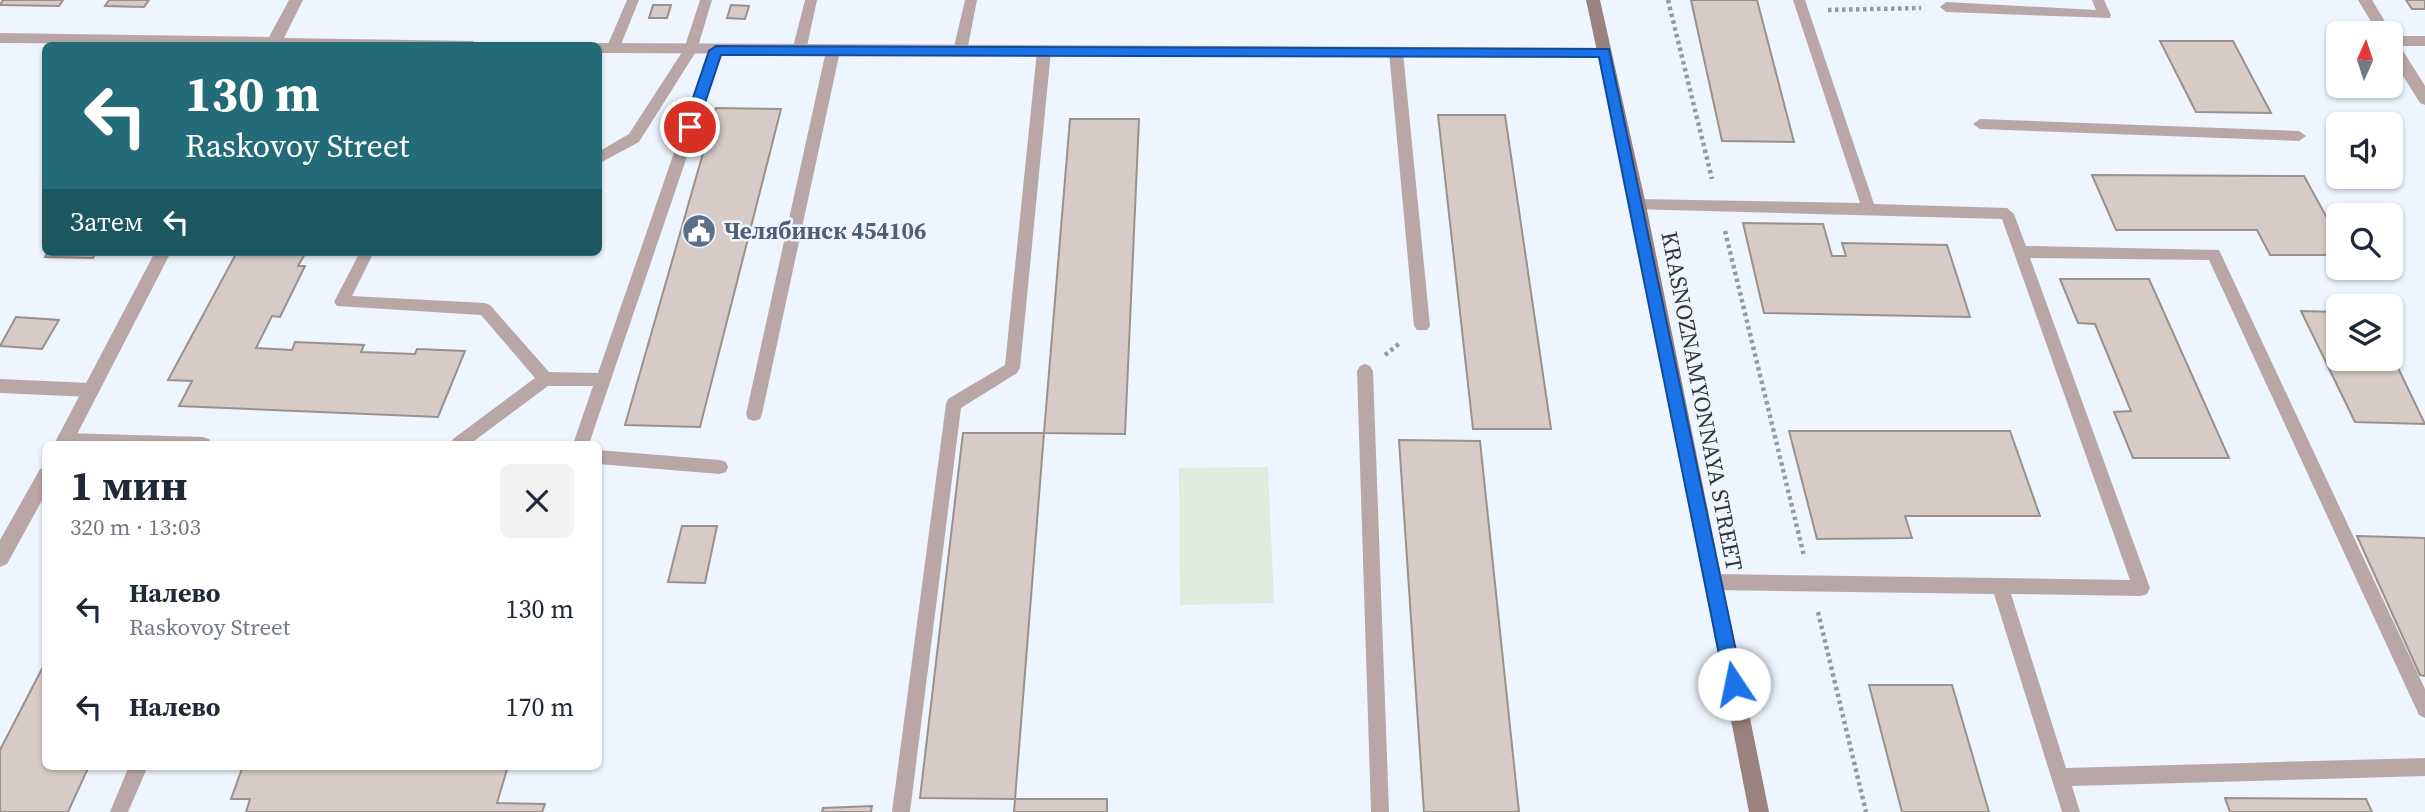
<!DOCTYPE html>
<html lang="ru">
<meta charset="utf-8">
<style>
body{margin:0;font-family:"Source Serif 4",serif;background:#f2f2f3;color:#1f2937;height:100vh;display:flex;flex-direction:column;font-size:26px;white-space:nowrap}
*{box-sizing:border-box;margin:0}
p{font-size:23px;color:#747a83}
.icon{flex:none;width:38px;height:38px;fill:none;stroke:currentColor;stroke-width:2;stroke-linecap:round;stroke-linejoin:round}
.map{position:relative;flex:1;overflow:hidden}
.side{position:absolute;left:42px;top:441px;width:560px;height:329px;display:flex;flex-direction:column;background:#fff;border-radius:10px;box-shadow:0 2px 5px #0004}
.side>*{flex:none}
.hud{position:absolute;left:42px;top:42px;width:560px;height:214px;border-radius:10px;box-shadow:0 2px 5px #0004;background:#236c77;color:#fff;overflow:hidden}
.needle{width:46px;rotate:3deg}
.tools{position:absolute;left:2326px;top:21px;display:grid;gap:14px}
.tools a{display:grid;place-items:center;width:77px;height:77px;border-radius:10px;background:#fff;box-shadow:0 2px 5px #0004;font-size:35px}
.pin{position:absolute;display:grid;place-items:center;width:60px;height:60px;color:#fff;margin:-30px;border:4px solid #fff;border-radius:50%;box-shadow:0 2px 7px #0007}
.me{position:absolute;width:77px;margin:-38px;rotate:349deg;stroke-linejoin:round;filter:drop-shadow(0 0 5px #0008)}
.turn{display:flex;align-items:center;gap:24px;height:147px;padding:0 28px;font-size:32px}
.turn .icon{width:91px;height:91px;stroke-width:2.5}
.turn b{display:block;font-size:49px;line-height:60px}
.then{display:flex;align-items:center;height:66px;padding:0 28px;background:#0003;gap:14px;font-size:26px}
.round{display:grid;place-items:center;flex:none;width:74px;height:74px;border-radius:10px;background:#f2f2f3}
.head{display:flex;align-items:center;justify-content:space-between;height:119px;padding:0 28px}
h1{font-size:42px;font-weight:700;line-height:52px}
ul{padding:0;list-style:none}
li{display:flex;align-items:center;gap:21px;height:98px;padding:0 28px}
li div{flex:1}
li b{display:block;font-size:26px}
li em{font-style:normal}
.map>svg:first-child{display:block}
</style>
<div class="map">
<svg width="2425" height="812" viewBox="0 0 2425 812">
<rect width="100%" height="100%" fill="#eff5fe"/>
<!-- green -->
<path fill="#ddecdc" d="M1268 467 1274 603 1180 605 1179 468Z"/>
<!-- building -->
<path fill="#d6cbc6" stroke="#9a918c" stroke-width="2" d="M3 0H63L59 6 0 5Z
M109 0H149L144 7 105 6Z
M1691 0H1757L1794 142 1722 141Z
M2406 0H2425V9H2412Z
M653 5H671L667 18H649Z
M731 5 749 6 745 19 727 18Z
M2160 41H2233L2271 113 2196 112Z
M716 108 781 109 700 427 625 425Z
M1438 115H1505L1551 429H1473Z
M1070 119H1139L1125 434 1044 433Z
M2092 175 2304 176 2338 238V255H2270L2257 230H2116Z
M1743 223 1823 224 1832 256H1846L1842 243 1947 245 1970 317 1764 313Z
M48 252H96L93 258 45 257Z
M237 252H306L298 266H305L280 317 272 316 256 348 292 350 295 342 364 345 361 352 415 354 417 349 465 351 438 417 179 406 192 381 168 380Z
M2060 279H2149L2229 458H2133L2114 412 2131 411 2095 324 2078 323Z
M2301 311 2338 312V359H2390V351L2425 424 2355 422Z
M16 317 59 320 42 349 0 346Z
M1789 431H2010L2040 516H1905L1912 538 1817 539Z
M963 433H1044L1015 799 920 798Z
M1399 440 1480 441 1519 812H1424Z
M682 526H717L705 583 668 582Z
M2357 536 2425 538V676L2420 675Z
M46 661V766H89L68 812H0V750Z
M1869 685H1952L1989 812H1902Z
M243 766H508L497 803 545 804 542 812H246L250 799H231Z
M2225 798 2366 799 2372 812H2230Z
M1015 799H1107V812H1014Z
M872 806 871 812H822L823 808Z"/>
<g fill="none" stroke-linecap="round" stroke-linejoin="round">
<!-- path -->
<path stroke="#959aa0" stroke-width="4.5" stroke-dasharray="3.5 3.5" stroke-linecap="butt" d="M1668 0 1712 179
M1828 10 1921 8
M1725 231 1804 556
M1385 355 1400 343
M1818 612 1866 812"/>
<!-- lane -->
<path fill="#b8a7a6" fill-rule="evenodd" d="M627 0H639L618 52H608L606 49Z
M700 0H712L697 50 639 142 598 164V152L629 134 684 49Z
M805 0H817L806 51 799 56 792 51Z
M965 0H977L967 51 960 56 953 51Z
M1793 0H1805L1874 204 2007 208 2014 214 2026 246 2219 250 2425 689V718L2419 715 2209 260 2030 258 2150 588 2147 594 2141 596 2011 594 2066 768 2425 758V776L2072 786 2080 812H2062L1994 594 1713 590 1707 588 1705 582 1707 576 1713 574 2130 580 2002 219 1633 209 1631 205 1633 201 1638 199 1860 203Z
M2092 0H2104L2111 15 2110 18 1946 12 1940 7 1946 2 2096 10Z
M2390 36H2425V46H2390Z
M716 46 723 51 589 444H573L593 386H548L470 444H451L453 439 535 378 481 315 337 306 334 302 360 252H374L352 296 485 303 490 305 549 372 598 373 709 51Z
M833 46 840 51 762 414 760 419 754 421 748 419 746 414 826 51Z
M1044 46 1051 51 1020 368 1017 373 961 408 910 812H892L946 404 948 399 1005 365 1037 51Z
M1396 47 1403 52 1430 326 1427 330H1417L1414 326 1389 52Z
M1980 119 2299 131 2306 136 2299 141 1980 129 1973 124Z
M1365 364 1370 366 1373 371 1389 812H1371L1357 371 1360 366Z
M0 379 91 383 97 385 99 390 97 395 91 397 0 393Z
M65 433 203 437 209 439 211 444H59L57 440 59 435Z
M598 450 720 460 726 462 728 467 726 472 720 474 598 464Z
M129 766H148L128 812H110Z"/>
<!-- street -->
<path fill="#b8a7a6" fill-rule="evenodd" d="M289 0H303L284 38 473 41 480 46 0 43V33L269 37Z
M2358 0H2372L2392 33 2390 36V33H2378Z
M2390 37 2395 38 2425 86V105L2420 103 2390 55Z
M598 43 1604 48 1611 53 1604 58 598 53V46H592Z
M155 252H171L72 444H54Z
M46 467V493L7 564 0 567V540L40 469Z"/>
<!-- secondary -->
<path fill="#9a8280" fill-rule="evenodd" d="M1586 0H1600L1646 205 1769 812H1749L1630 205Z"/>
</g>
<!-- route -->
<path fill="#1a73e8" stroke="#114b97" stroke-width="2" d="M716 46 1609 49 1743 684 1740 690 1734 693 1728 690 1725 684 1599 57 721 55 697 127 690 132 685 130 683 127 709 51Z"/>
<!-- icons -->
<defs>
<g id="civic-disc" transform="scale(1.75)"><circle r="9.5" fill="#5c6f8a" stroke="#eff5fe"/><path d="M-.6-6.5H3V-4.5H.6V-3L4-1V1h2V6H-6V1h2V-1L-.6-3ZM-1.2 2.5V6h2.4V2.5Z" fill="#fff"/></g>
</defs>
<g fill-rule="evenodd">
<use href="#civic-disc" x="699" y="231"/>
</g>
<g text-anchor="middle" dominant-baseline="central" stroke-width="5" stroke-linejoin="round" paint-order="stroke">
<!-- service labels -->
<g font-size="23" font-weight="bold" fill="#4e5e75" stroke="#eff5fe" text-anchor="start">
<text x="724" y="231">Челябинск 454106</text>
</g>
<!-- street labels -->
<g font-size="23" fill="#343639" stroke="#eff5fe">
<text transform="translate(1702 401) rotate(79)">KRASNOZNAMYONNAYA STREET</text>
</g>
</g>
</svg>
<div class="tools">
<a><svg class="needle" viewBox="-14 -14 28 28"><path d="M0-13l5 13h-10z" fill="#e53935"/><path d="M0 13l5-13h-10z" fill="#747a83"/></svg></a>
<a><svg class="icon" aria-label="sound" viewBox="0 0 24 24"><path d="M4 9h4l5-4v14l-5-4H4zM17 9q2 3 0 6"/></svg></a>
<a><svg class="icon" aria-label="search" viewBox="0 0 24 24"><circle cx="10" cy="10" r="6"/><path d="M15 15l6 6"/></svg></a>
<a><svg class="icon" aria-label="layers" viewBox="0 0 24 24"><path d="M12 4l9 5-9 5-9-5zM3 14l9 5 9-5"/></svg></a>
</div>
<div class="pin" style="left:690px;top:127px;background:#d93025"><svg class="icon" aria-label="arrive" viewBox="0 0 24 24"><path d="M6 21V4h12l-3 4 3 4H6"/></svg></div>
<svg class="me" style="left:1734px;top:684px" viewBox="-20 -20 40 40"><circle r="19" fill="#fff"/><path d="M0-13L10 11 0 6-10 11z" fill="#1a73e8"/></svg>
<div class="hud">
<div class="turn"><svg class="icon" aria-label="left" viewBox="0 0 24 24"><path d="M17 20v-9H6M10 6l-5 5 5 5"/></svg><div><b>130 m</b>Raskovoy Street</div></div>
<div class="then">Затем<svg class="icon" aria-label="left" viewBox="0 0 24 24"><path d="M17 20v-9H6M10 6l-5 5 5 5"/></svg></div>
</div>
<section class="side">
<div class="head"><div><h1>1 мин</h1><p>320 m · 13:03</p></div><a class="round"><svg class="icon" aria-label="close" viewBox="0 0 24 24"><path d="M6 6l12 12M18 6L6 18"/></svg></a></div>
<ul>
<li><svg class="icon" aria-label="left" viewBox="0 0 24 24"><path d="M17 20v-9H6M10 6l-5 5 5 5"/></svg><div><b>Налево</b><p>Raskovoy Street</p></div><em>130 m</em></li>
<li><svg class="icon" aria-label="left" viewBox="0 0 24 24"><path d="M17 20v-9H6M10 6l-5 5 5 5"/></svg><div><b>Налево</b></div><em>170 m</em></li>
</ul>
</section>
</div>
